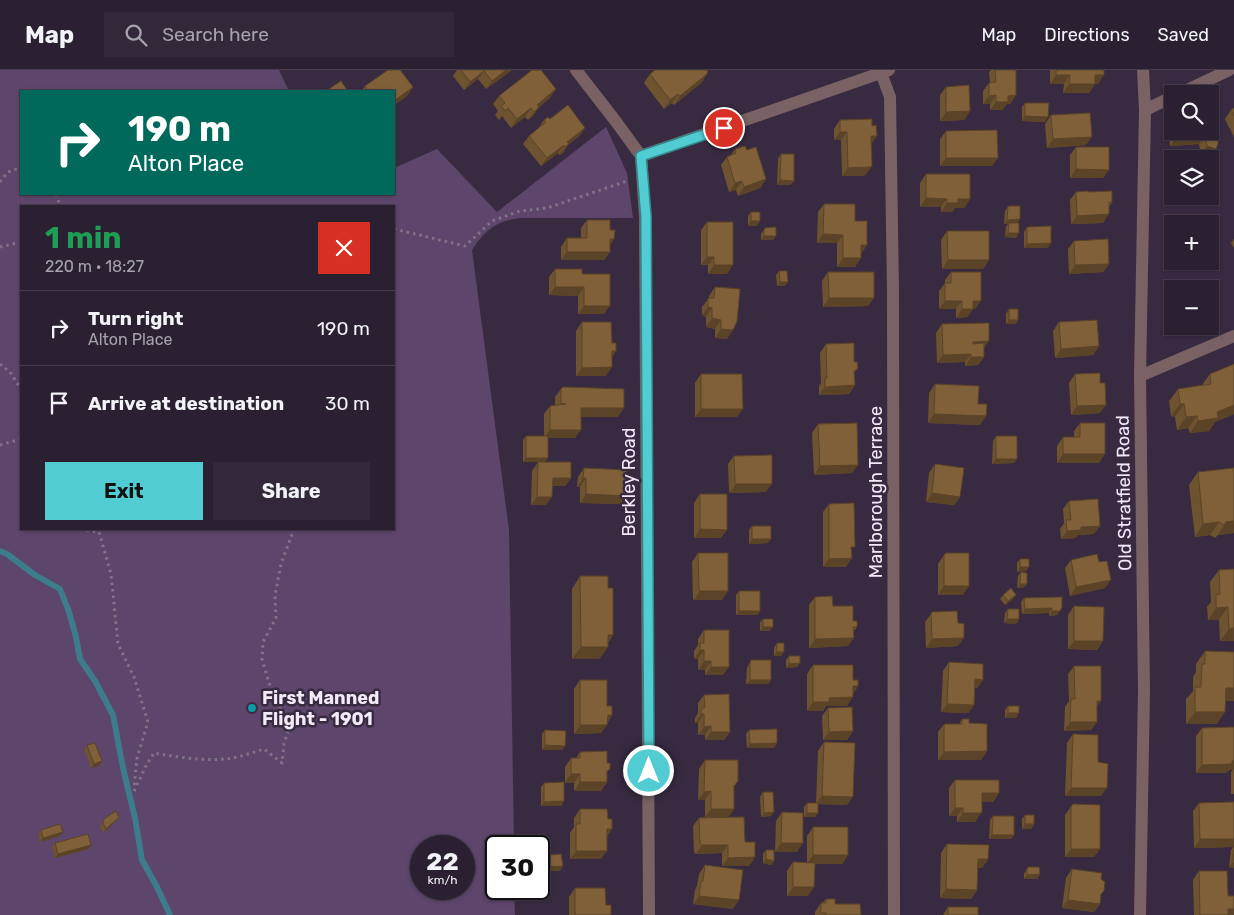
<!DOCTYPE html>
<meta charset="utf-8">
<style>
body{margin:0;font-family:Rubik,sans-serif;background:#322839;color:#f1f3f6;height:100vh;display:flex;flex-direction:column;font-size:19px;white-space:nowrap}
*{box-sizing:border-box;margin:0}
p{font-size:16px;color:#a5a3ab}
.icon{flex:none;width:28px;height:28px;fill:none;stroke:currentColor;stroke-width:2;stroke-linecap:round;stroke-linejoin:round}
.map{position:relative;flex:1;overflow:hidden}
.panel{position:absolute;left:20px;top:135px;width:375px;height:325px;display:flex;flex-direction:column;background:#2a2031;border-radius:0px;box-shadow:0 1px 4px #0004,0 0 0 1px #463e4d}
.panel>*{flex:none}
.hud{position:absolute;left:20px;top:20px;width:375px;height:105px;border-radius:0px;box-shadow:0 1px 4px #0004,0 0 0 1px #463e4d;background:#00695c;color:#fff;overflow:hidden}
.fabs{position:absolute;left:1164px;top:15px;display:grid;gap:10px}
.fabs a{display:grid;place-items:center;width:55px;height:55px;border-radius:0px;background:#2a2031;box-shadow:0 1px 4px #0004,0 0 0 1px #463e4d;font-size:25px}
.speed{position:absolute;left:410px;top:765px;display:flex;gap:10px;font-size:25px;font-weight:700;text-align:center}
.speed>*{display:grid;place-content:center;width:65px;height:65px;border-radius:50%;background:#2a2031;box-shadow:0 1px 4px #0004,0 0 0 1px #463e4d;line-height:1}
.speed small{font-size:12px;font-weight:400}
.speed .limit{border:2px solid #111;border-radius:8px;background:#fff;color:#111}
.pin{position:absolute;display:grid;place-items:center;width:42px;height:42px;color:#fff;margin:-21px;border:2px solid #fff;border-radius:50%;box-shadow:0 1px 5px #0007}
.me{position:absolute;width:55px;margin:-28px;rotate:0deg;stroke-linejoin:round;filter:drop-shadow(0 0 4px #0008)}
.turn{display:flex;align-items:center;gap:18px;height:105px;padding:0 25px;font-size:22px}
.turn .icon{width:65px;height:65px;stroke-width:2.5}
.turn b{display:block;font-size:35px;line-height:42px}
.round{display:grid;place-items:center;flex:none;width:52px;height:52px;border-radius:0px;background:#322839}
.headline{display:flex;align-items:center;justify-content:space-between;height:85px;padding:0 25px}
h1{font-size:30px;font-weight:700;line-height:38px;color:#1e9e55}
.primary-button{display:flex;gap:10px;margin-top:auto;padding:10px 25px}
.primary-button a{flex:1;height:58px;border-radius:0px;background:#51ccd2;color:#111;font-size:20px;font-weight:700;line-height:58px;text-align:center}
.primary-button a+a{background:#322839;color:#f1f3f6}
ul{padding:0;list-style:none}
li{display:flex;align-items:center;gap:15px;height:75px;padding:0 25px;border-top:1px solid #463e4d}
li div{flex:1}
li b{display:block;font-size:19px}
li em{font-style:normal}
header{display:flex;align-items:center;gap:30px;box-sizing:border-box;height:70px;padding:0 25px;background:#2a2031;border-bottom:1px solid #463e4d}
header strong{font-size:24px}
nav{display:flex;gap:28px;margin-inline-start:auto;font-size:18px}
.search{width:350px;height:45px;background:#322839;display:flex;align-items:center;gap:12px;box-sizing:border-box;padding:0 18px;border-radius:0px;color:#a5a3ab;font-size:19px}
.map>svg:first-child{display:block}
</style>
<header>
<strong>Map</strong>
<div class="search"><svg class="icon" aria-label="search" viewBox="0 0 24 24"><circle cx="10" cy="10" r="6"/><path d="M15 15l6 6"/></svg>Search here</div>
<nav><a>Map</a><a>Directions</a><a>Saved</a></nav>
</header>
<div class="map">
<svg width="1234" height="845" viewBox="0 0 1234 845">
<rect width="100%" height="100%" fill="#382b41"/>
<!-- green -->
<path fill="#5d456b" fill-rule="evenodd" d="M0 0H279L289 21H21V124H394V98L437 79 497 142 606 57 627 103 633 148H520C496 151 485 160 472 180L509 460 514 776H496V819H514L515 845H0ZM21 136H394V459H21ZM421 776H464V819H421Z"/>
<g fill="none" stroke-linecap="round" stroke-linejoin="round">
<!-- stream -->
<path stroke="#3c7c8b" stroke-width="6" d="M0 481 7 484 35 505 60 519 69 542 76 567 80 589 95 611 113 645 123 698 135 748 142 790 157 817 170 845"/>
<!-- path -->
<path stroke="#7f7487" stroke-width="3" stroke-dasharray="2.5 4" stroke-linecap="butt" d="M0 112 8 102 19 98 21 99
M56 124 60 136
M394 159 465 176 492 151 520 141 547 138 627 111
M0 177 21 172
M0 294 10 302 21 319
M0 375 21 369
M80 459 99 462 111 504 118 574 134 607 148 652 137 688 134 718
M134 721 147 694 154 683C177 687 202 691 225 689 238 688 251 683 264 679L282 693 284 674 289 658 269 613 262 589 263 572 276 548 275 525 281 494 294 459"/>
<!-- street -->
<path stroke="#7a6264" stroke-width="12" d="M576 0 617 53 641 86 645 147 649 845
M880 0 890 27 893 222 894 845
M1179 24 1229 0
M1145 40 1172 27
M641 86 889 0
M1140 306 1234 266
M1140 845 1144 621 1140 306 1145 40 1143 0"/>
</g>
<!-- wall -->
<path fill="#6e5330" d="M388 0H400L413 17 407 26 394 35V21H361L365 16Z
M457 0H512L486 19 478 9 464 20 453 6Z
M991 0H1016V25L1010 34H1007L1002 40H990V34H983V21L989 13H990L989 2Z
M1050 0H1104L1098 14H1095L1089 23H1063L1064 14H1050Z
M650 4H707L701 13 674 35 672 33 664 39 644 13Z
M946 17 970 41 964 50 940 51V25Z
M499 26 550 28 539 37 533 46 528 50 525 47 511 58 502 46 499 50 495 45 498 41 493 34Z
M1025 33 1045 52 1022 51V37Z
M1234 38V67L1225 49 1231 40Z
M1172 41V61H1210V88L1201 84 1199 74 1170 76 1167 48Z
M1051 45 1086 75 1047 78 1045 54Z
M550 49 585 58 579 66 568 75 563 83 559 85 558 83 541 96 523 74 529 66 538 59 544 50Z
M840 50 872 56 877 66 871 73 872 96 866 104 863 106H842L841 70H834V59Z
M946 61 992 96H940V69Z
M1076 77 1103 108H1070V85Z
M735 79 747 80 766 109 760 118 738 126 736 120 729 122 721 95 727 87 731 85Z
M781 84 794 111 790 115H777L778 89Z
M926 104 970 129 964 138H955L952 142H941V137H920V113Z
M1170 116 1180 129 1177 133H1167V120Z
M1076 122H1089L1112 132 1109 137 1103 153 1071 154 1070 130Z
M824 134 855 151 867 175 861 183 855 197H837V173H817L818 142Z
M1008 136 1020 149 1017 153 1016 168 1005 167 1006 157 1008 154H1004L1005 141Z
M751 142 757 156H748V146Z
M587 150 610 160 614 169 610 175V182L604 190H561V177L567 168H581V158Z
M707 152 727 204H708V195H701V160Z
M1027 157 1048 178H1024V162Z
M765 158 773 170H761V164Z
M947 161 989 190 983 199H942L941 170Z
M1234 169V178L1231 173Z
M1074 171 1109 194 1103 202 1069 204 1068 179Z
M555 199 582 204 604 244H578V226L549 225V207Z
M779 201 785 216H777L776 205Z
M828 202 874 228 868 236 823 237 822 211Z
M951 202 975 239H973L967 247 956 248V239H939V221L945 213V210Z
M1175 215 1210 219H1172V251L1169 224Z
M715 217 727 269 715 268V259L706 257V247L702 245V237L709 228V226Z
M1009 239 1018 250 1015 254H1006V244Z
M582 252 612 273 616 281 612 287 606 306H576V261Z
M1059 252 1099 276 1093 285 1055 288 1053 261Z
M942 254 984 278V287L978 295 965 296V292L937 293 936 263Z
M826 274 854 292 858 298 854 303 855 315 849 324 819 325V316L821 313 820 283Z
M1234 294V344L1215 352 1209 361 1190 363 1188 358 1177 360 1175 347 1171 346 1169 331 1178 319 1202 315 1210 304Z
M701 304 737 347H695V313Z
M1075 304 1100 343 1071 345 1069 313Z
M935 314 978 334 980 355 928 353 929 323Z
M561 319 618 347H581L575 368H548V388L545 392H523V370L526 366H544V344L550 336 555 335V327Z
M1080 353 1099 393H1057V376L1063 367H1074V361Z
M818 354 852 403 814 405 812 363Z
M996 366 1014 393 992 394 993 371Z
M734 386 766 422 730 423 729 421 728 394Z
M538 392 571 408 565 416H553L546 435H531L532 401Z
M935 394 960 427 954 435 926 432 929 403Z
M584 398 626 426 620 434 580 433V417H577L578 407Z
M1234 398V463L1218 465 1215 468 1210 465 1195 467 1189 415 1198 402Z
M700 424 721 468H694V433Z
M1069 431 1094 464 1078 465 1075 468 1061 469 1060 459 1064 453 1063 439Z
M829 434 851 481 846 497H823V442Z
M752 456 768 473 749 474V460Z
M698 483 722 530H694L693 529 692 492Z
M944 485 963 525H938V494Z
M1020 489 1026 501 1017 502V493Z
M1071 490 1099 492 1105 518 1070 526 1065 498Z
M1234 499V571H1220L1219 550H1208L1207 537 1211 532 1210 512 1219 500Z
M1021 502 1027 514 1023 518H1017L1018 506Z
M580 506 608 518 613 565 608 573V577L599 589H572V519Z
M739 521 760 541 757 545H736V525Z
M1003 525 1013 529 1005 535 1000 529Z
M815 527 833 536 853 551 857 557 853 562 848 576 809 578V535Z
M1062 527 1057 545 1049 546V543L1022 544 1021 532 1024 528Z
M1074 536 1103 571 1097 580 1068 579V545Z
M1008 539 1019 549 1016 554 1004 553 1005 543Z
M931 544 958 576 926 578 925 552Z
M763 549 770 561H760V553Z
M704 560 723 605H705V600H698V589H694V581L698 575V569Z
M777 573 781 586H774V578Z
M1205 581 1226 631 1217 654H1186V629L1193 621V607L1196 602V594Z
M789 586 800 593 797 597 786 598V590Z
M751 590 771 610 768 614H746L747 598Z
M949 592 983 610 977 618H975L974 635 968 643 941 642 943 601Z
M813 595 853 610 858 616 853 624 847 636H826L823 641H807V604Z
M1074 596 1097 637 1091 660 1064 661 1065 637 1069 631 1068 604Z
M580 610 607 636 612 645 608 652 601 663 574 664V619Z
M704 625 730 662 724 670H705V665H698V653H695V648L698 643V633Z
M1008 636 1019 643 1016 648H1005V640Z
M828 638 853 661 847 670H823L822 646Z
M962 649 987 681 981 690H938V662L944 654H959Z
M1234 657V724H1231V702L1233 700H1229L1226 703H1196V666L1202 658Z
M545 660 565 676 562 680H542V664Z
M749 660 777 673 774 678H747L746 664Z
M1073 664 1098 692 1101 726H1065L1067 673Z
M824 672 847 735 818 734V743L815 747H804V737L807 733H816L818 681Z
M87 675 99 696 91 698 84 680Z
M580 682 607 693 610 699 607 702V712L601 721H574V713H565V697L571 688H576Z
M705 690 734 716V739L728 747 755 787 749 796H722V783L696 784 694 782 693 756 699 748 705 747V730H698L699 699Z
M955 710 999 723 993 732 982 731 975 752H957V746H949V718Z
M544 713 564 731 561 736H541V717Z
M763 722 771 746 761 747 760 727Z
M1234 732V776L1233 777 1194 778 1193 741 1199 733Z
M1073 734 1094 787H1065V745Z
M580 739 608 749 612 759 607 766 601 789H570V763L574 757V748Z
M782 742 797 782H775L776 751Z
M1025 745 1034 754 1031 759H1022V749Z
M993 746 1011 769H989L990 750Z
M119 747 116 751 103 763 100 757 104 749Z
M813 757 848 785 842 794H815L808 826H787V801L793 792 807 793V766Z
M41 760 60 766 40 772 38 764Z
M55 773 88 779 55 788 52 777Z
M947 774 988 789 982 798H977V820L971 829 940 828 941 783Z
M1234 776V798L1229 797 1231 780Z
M766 780 774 791 771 795 763 793V784Z
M705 795 733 839 693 834 695 820 697 816 699 804Z
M1028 797 1040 804 1037 809H1024V804Z
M1072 799 1101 826 1100 834 1094 842 1062 838 1066 808Z
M1199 801 1228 826 1234 845H1194L1193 810Z
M575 818 606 835 611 845H569V827Z
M826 829 835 834 861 845H815V842L821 833H822Z
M948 837 978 845H943Z"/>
<!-- shaded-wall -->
<path fill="#5a4327" d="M506 0H512L486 19 492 11Z
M484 1 478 9 464 20 470 12Z
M707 4 701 13 674 35 680 26Z
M1056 5H1070L1064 14H1050Z
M1095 5H1104L1098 14H1089Z
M1069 14H1095L1089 23H1063Z
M413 17 407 26 394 35V31Z
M556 19 550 28 533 41 537 35Z
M678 24 672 33 664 39 670 30Z
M996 25 990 34H983L989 26Z
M1016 25 1010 34H1007L1002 40H990L996 32 1008 26Z
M539 37 533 46 528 50 534 42Z
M531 38 525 47 511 58 517 49Z
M970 41 964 50 940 51 946 42Z
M1025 46 1048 47 1045 52 1022 51Z
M585 58 579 66 568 75 563 83 559 85 565 77 567 72Z
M840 62H847L841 70H834Z
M871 66H877L871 74Z
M1205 66 1199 74 1170 76 1176 68Z
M1092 67 1086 75 1047 78 1053 69Z
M564 75 558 83 541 96 547 88Z
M1207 76 1216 79 1210 88 1201 84Z
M946 88H998L992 96H940Z
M872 96 866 104 863 106H842L848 98Z
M1076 99 1109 100 1103 108H1070Z
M766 109 760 118 738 126 744 117Z
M780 110 794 111 790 115H777Z
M742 111 736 120 729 122 735 113Z
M926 128 947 129 941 137H920Z
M958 129H970L964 138H955L952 142H941L947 133Z
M1170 129H1180L1177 133H1167Z
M1109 144 1103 153 1071 154 1077 146Z
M1020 149 1017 154H1004L1007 150Z
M751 151H760L757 156H748Z
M1008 163H1019L1016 168 1005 167Z
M823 164 843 165 837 173H817Z
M764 166H776L773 170H761Z
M610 169H614L608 177Z
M1051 173 1048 178H1024L1027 174Z
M861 175H867L861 184Z
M567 182H610L604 190H561Z
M707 187H714L708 195H701Z
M843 188H861L855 197H837Z
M948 190H989L983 199H942Z
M1109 194 1103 202 1069 204 1075 195Z
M714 195H733L727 204H708Z
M780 212H788L785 216H777Z
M555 217H584L578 226 549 225Z
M829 228H874L868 236 823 237Z
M945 231H962L956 239H939Z
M973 231H981L975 239H973L967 247 956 248 962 239Z
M584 236H610L604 244H578Z
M708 237 712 238 706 247 702 245Z
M712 248 721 250 715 259 706 257Z
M1009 250H1018L1015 254H1006Z
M721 259 733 260 727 269 715 268Z
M989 271 983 280H967L973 272Z
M1099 276 1093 285 1055 288 1061 279Z
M612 281H616L610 289Z
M971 284 965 292 937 293 943 285Z
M971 287H984L978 295 965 296Z
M612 297 606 306H576L582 298Z
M855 315 849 324 819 325 825 317Z
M1180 334H1184L1175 347 1171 346Z
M1106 335 1100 343 1071 345 1077 336Z
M1234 335V344L1215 352 1209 361 1190 363 1198 351Z
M581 338H624L618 347H575Z
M701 339H743L737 347H695Z
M934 344 986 346 980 355 928 353Z
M1197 346 1188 358 1177 360 1186 347Z
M550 360H581L575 368H544Z
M1063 384H1105L1099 393H1057Z
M526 388H548L545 392H523Z
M996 389H1017L1014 393 992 394Z
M858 395 852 403 814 405 820 396Z
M553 408H571L565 416H547Z
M583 408H586L580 417H577Z
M736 414H772L766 422 730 423Z
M932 423 960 427 954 435 926 432Z
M586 424 626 426 620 434 580 433Z
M537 427H552L546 435H531Z
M1234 451V463L1218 465 1226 452Z
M1219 452 1210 465 1195 467 1203 454Z
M1100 456 1094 464 1078 465 1075 468 1061 469 1067 461 1081 457Z
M700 459 727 460 721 468H694Z
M752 469H771L768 473 749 474Z
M852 488 846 497H823L829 489Z
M1020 497H1029L1026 501 1017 502Z
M1111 510 1105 518 1070 526 1076 517Z
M1020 514H1027L1023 518H1017Z
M944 516H969L963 525H938Z
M700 521H728L722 530H694Z
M1016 525 1013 529 1005 535 1008 531Z
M1228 537 1219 550H1208L1216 538Z
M1052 538 1049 543 1022 544 1025 539Z
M739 541H760L757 545H736Z
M1052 541H1060L1057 545 1049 546Z
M1007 549H1019L1016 554 1004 553Z
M763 557H773L770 561H760Z
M1234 558V571H1220L1229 559Z
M608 565H613L605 577H608L599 589H572L581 577Z
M854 568 848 576 809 578 815 569Z
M964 568 958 576 926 578 932 569Z
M1074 571H1103L1097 580 1068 579Z
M700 580H704L698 589H694Z
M777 582H784L781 586H774Z
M704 591H711L705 600H698Z
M800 593 797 597 786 598 789 594Z
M711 597H729L723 605H705Z
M975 609 983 610 977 618H969Z
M750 610H771L768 614H746Z
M853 616H858L852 625Z
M1226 618H1234V631H1217Z
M853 627 847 636H826L823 641H807L813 632 829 628Z
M1097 631H1101L1095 640Z
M947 634 974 635 968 643 941 642Z
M1195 642H1225L1217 654H1186Z
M1008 643H1019L1016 648H1005Z
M701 644H704L698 653H695Z
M608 645H612L606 654Z
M1070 652H1097L1091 660 1064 661Z
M580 655H607L601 663 574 664Z
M711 656 705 665H698L704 657Z
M853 661 847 670H823L829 662Z
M711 662H730L724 670H705Z
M777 673 774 678H747L750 674Z
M545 675 565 676 562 680H542Z
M987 681 981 690H938L944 682Z
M102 691 99 696 91 698 94 694Z
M1232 691H1234V698L1233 700H1229L1226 703H1196L1202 695Z
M571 704H580L574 713H565Z
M580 712H607L601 721H574Z
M1071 718H1107L1101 726H1065Z
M711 721 705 730H698L704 722Z
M982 723H999L993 732 976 731Z
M822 726 853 727 847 735 816 734Z
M564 731 561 736H541L544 732Z
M955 738H963L957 746H949Z
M711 739H734L728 748 705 747Z
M774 742 771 746 761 747 764 743Z
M807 743H818L815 747H804Z
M963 743H981L975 752H957Z
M119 747 116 751 103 763 106 759Z
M1025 754H1034L1031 759H1022Z
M607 759H612L606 767Z
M63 762 60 766 40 772 43 768Z
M992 765H1014L1011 769H989Z
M1200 769H1234V776L1233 777 1194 778Z
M781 773H803L797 782H775Z
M91 775 88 779 55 788 58 784Z
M702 775H728L722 783 696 784Z
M1071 779H1100L1094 787H1065Z
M576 781H607L601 789H570Z
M813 785H848L842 794H807Z
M755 787 749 796H722L728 788Z
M766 789 774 791 771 795 763 793Z
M978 789H988L982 798H972Z
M1232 793H1234V798L1229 797Z
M539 795 563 796 560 801H541L539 800Z
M1040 804 1037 809H1024L1027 805Z
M793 817H814L808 826H787Z
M946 819 977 820 971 829 940 828Z
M699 826 739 830 733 839 693 834Z
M1068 830 1100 834 1094 842 1062 838Z
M1228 839H1234V845H1224Z"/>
<!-- building -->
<path fill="#806038" stroke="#5a4327" d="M388 0H400L413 17 394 31V21H368L365 16Z
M461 0H506L492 11 484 1 470 12Z
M532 0H541L556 19 537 35 539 37 534 42 531 38 517 49 508 38 505 41 501 36 505 33 499 26Z
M655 0H708L707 4 680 26 678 24 670 30 650 4Z
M995 0H1016V25L1008 26V32H996V25L989 26V13L996 12Z
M1056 0H1104V5H1095V14H1069L1070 5H1056Z
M341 11 347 20 345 21H326Z
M969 15 970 41 946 42V17Z
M1025 33H1049L1048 47 1025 46Z
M568 35 585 58 567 72 569 74 565 77 564 75 547 88 529 66 546 52 544 50 548 47 550 49Z
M1234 38V46L1231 40Z
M1210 41 1211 52H1218V74L1216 79 1207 76 1205 66 1176 68V61H1210Z
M1090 43 1092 67 1053 69 1051 45Z
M872 49V56L876 55 877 66H871L872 96 869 97 848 98 847 62H840V50Z
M997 60 998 88H946V61Z
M745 76 747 80 756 77 766 109 744 117 742 111 735 113 727 87 736 83 735 79Z
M1076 77H1109V100L1076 99Z
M781 84H794V111L780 110Z
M926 104H970V129H958V133H947V129L926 128Z
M1170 116H1172V126H1180V129H1170Z
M1088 121 1089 122 1112 121V132H1109V144L1077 146 1076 122Z
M824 134H855V151H867V175H861V188H843V165L823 164Z
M1008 136H1020V149L1007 150Z
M751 142H760V151H751Z
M587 150H610V160H615L614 169H610V182H567V168H587Z
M707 152H733V195H714V187H707Z
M1009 153H1019V163H1008Z
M1051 156V173L1027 174V157Z
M776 157V166H764V160L765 158Z
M947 161H989V190H948Z
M1108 169 1109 194 1075 195 1074 171Z
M555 199H582V204H610V236H584V217H555Z
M779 201H787L788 212H780Z
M828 202H874V228H829Z
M951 202H981V231H973V239H962V231H945V213H951Z
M1209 211 1210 219H1175V215Z
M715 217 740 219 737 251 733 260 721 259V250L712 248V238L708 237V228H714Z
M1210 220 1212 238H1210Z
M1009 239H1018V250H1009Z
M1097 250 1099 276 1061 279 1059 252Z
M582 252H611L612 273H616V281H612V297L582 298Z
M989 253V271L973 272V274L984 273V287H971V284L943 285 942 254Z
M854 273V292H857L858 298 854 301 855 315 825 317V308H827L826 274Z
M1234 294V335L1217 342 1218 348 1198 351 1197 346 1186 347 1184 334H1180L1178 319 1211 314 1210 304Z
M1100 303V313H1105L1106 335 1077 336 1075 304Z
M701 304H742L743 339H701Z
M935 314 979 316 978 334H987L986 346 934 344Z
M563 317 624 319V338H581V360H550V336L566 334 561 333V319Z
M857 353 858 395 820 396 818 354Z
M1080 353H1105V384H1063V367H1080Z
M526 366H548V388H526Z
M996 366H1017V389H996Z
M772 385V414H736L735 413 734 386Z
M538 392H571V408H553L552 427H537Z
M935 394 964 398 960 427 932 423Z
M584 398 627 400 626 426 586 424V408H583Z
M1234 398V451L1226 452 1224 455 1219 452 1203 454 1198 402Z
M700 424H727V460L700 459Z
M1098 429 1100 456 1081 457V460L1067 461 1066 450H1071L1069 431Z
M854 433 855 477H851L852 488 829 489V434Z
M752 456H771V469H752Z
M698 483H728V521H700L699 520Z
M946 483H969V516H944V485Z
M1097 484 1099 492 1107 491 1111 510 1076 517 1071 490Z
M1020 489H1029V497H1020Z
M1234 499V558L1229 559 1228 537 1216 538V525L1220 524 1219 500Z
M1021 502 1027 503V514H1020Z
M580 506H606L608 507V518H613V565H608V577H581Z
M1011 518 1016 525 1008 531 1003 525Z
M739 521H760V541H739Z
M832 526 833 536H853V551H857V557H853L854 568 815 569V527Z
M1062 527V537L1060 541H1052V538L1025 539 1024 528Z
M1074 536 1104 537 1103 571H1074Z
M1008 539H1019V549H1007Z
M957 541 958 553 964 554V568L932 569 931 544 932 542Z
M763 549H773V557H763Z
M704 560H729V597H711V591H704V580H700V573H704Z
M777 573H784V582H777Z
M1205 581 1234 582V618H1226L1225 642H1195V617H1201L1202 594H1205Z
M789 586H800V593L789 594Z
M751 590H771V610H750V594Z
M949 592 983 594V610L975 609 974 635 947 634Z
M813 595H853V610H858V616H853V627L829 628V632H813Z
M1074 596H1101V631H1097V652H1070L1071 629H1075Z
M580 610H607V636H612V645H608L607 655H580Z
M729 624 730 662H711V656L704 657V644H701V640L705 637 704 625Z
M1008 636H1019V643H1008Z
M852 637 853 661 829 662 828 638Z
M962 649H969V653L987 654V681L944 682V654H962Z
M1234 657V691H1232V694L1202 695V658Z
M777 659V673L750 674 749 660Z
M545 660 566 661 565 676 545 675Z
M1073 664 1098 665V692L1108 694 1107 718H1071Z
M824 672 855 673 853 727 822 726Z
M95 673 102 691 94 694 87 675Z
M607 681V693H610V699L607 701V712H580V704H571V688H580V682Z
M705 690H738V711L734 716V739H711V721L704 722Z
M955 710H999V723H982V741L981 743H963V738H955Z
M564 712V731L544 732V713Z
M763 722H773L774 742 764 743Z
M1234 732V769H1200L1199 733Z
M807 733H818V743H807Z
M1073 734 1100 735V779H1071V737Z
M580 739H607L608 749H612V759H607V781H576V754H580Z
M116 741 119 747 106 759 103 753 104 749Z
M782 742 803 743V773H781Z
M1025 745H1034V754H1025Z
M993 746H1014V765H992Z
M744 747 745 772H755V787L728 788V775H702L700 773 699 748Z
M60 754 63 762 43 768 41 760Z
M813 757H848V785H813Z
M88 764 91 775 58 784 55 773Z
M947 774 989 775 988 789H978L977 820 946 819Z
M766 780H774V791L766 789Z
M1234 780V793H1232Z
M561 784 563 796 544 797 539 795V786Z
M793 792 815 793 814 817H793Z
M705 795 743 800 739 830 699 826 701 811H703Z
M1028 797H1039L1040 804 1027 805V799Z
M1072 799 1102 803 1101 809 1105 812 1104 821 1101 824 1100 834 1068 830Z
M1199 801H1227L1228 826H1234V839H1228V845H1200Z
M575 818H605L606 835H611V845H575Z
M826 829H835V834H860L861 845H826V843H821V833H826Z
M948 837H978V845H948Z"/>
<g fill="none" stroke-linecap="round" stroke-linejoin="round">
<!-- route casing -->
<g stroke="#358588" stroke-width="12">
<path id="route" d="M649 701 646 147 641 86 724 58"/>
</g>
<!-- route -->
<use href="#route" stroke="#51ccd2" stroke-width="9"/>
</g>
<!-- markers -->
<circle fill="#0f9aa8" stroke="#382b41" stroke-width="2" cx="252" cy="638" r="5"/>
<g text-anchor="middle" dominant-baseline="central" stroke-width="5" stroke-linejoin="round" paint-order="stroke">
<!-- street labels -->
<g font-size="18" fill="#f2eaf8" stroke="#382b41">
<text transform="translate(629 412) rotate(-90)">Berkley Road</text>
<text transform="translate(876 422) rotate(-90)">Marlborough Terrace</text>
<text transform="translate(1124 423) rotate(-91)">Old Stratfield Road</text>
</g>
<!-- poi labels -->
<g font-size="18" font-weight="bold" fill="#f2eaf8" stroke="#382b41" text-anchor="start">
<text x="262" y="628">First Manned<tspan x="262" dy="21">Flight - 1901</tspan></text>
</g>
</g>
</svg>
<div class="fabs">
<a><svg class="icon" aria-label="search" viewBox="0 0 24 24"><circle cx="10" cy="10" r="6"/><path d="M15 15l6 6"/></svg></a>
<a><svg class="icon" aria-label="layers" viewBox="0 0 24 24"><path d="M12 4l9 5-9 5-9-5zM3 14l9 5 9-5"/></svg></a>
<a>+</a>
<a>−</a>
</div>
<div class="speed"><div>22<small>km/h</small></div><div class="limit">30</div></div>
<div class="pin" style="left:724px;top:58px;background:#d93025"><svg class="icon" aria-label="arrive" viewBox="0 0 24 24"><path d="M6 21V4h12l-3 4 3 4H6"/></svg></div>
<svg class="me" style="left:649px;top:701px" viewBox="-20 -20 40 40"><circle r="17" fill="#51ccd2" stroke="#fff" stroke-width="3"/><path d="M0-11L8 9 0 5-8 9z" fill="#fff"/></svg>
<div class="hud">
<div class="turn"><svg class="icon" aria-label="right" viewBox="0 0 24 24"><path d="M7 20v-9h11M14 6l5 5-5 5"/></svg><div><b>190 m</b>Alton Place</div></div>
</div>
<section class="panel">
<div class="headline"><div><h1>1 min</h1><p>220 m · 18:27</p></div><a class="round" style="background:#d93025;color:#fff"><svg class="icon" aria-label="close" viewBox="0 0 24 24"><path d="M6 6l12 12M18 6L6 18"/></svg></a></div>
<ul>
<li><svg class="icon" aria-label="right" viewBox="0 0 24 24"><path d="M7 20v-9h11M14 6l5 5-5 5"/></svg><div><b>Turn right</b><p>Alton Place</p></div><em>190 m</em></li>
<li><svg class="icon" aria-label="arrive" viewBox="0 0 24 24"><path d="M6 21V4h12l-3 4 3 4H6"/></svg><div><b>Arrive at destination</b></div><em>30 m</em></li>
</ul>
<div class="primary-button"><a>Exit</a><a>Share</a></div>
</section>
</div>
